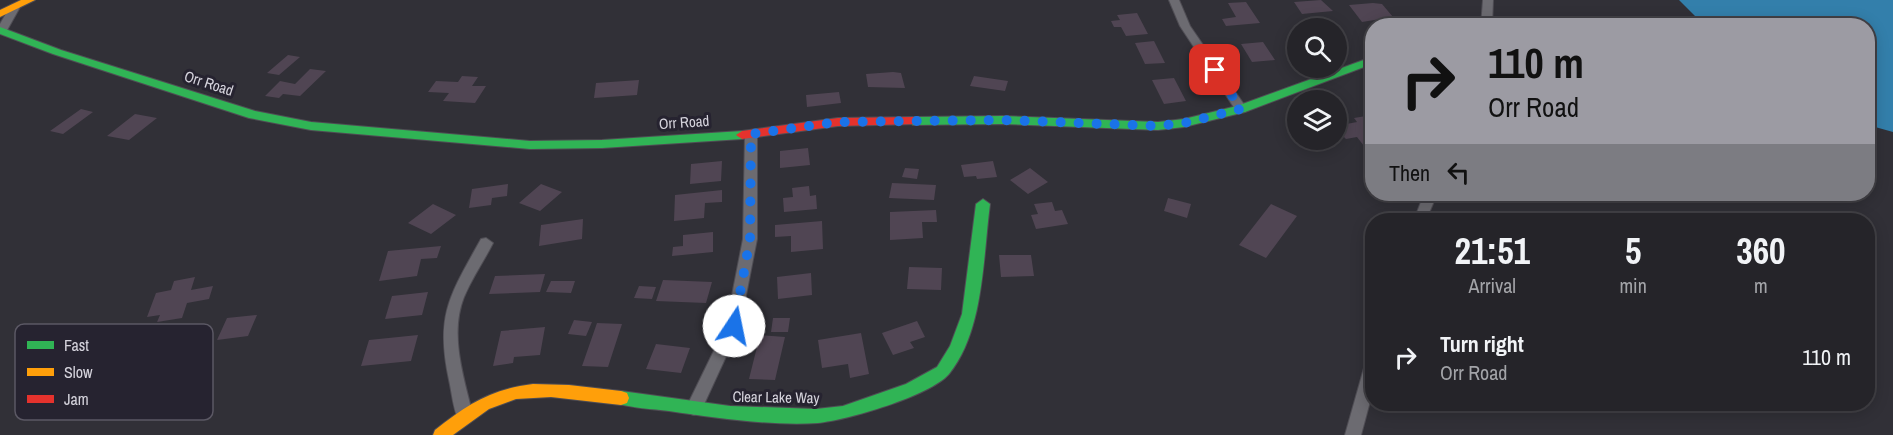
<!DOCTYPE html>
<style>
body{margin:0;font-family:"Archivo Narrow",sans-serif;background:#313035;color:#f1f3f6;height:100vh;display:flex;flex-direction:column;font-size:22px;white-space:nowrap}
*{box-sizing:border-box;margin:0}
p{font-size:20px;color:#a3a4a8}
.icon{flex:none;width:33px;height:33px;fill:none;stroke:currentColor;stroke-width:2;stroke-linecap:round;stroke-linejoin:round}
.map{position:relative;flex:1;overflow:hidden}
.sheet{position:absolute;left:1365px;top:213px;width:510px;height:198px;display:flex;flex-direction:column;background:#252429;border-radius:24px;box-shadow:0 3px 15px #0003,0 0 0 2px #424146}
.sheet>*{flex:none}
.guide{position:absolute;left:1365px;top:18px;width:510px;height:183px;border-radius:24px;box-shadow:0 3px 15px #0003,0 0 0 2px #424146;background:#9c9ba3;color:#111;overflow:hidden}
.controls{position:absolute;left:1287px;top:18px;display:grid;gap:12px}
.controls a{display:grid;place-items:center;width:60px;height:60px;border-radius:50%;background:#252429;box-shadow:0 3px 15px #0003,0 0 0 2px #424146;font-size:30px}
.pin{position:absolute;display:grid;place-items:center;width:51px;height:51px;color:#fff;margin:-26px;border-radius:12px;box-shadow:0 3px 9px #0006}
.me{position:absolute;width:66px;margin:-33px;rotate:11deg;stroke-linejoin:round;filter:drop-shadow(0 0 4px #0008)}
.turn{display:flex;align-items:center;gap:21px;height:126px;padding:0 24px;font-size:27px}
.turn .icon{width:78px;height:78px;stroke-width:2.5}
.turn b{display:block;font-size:42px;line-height:51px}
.then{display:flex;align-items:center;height:57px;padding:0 24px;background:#0003;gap:12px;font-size:22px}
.eta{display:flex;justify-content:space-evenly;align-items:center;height:102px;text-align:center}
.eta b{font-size:36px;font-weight:700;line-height:42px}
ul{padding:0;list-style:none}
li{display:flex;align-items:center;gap:18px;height:84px;padding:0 24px}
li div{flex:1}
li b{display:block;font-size:22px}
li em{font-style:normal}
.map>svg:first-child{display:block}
</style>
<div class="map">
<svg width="1893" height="435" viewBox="0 0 1893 435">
<rect width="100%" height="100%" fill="#313037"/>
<!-- water -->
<path fill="#337fab" d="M1679 0H1893V132L1868 125V26L1704 25Z"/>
<!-- building -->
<path fill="#504553" d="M1321 0 1333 11 1302 14 1294 2Z
M1246 2 1260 23 1226 26 1222 19 1236 17 1228 3Z
M1373 3 1382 4 1393 17 1362 22 1349 5Z
M1137 13 1148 34 1126 36 1121 27H1114L1111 21 1120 20 1117 15Z
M1154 41 1165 63 1145 64 1135 43Z
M1263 42 1275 60 1252 62 1241 44Z
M288 55 300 57 279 75 267 73Z
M310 69 326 71 300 96 283 94 279 98 265 96 280 81 295 84Z
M893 72 901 73 905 88 868 87 866 74Z
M462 76 478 77 472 86H486L475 103 443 101 449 93 428 92 436 81 458 82Z
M974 76 1008 81 1005 91 970 86Z
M1174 78 1186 101 1164 104 1152 80Z
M639 80 637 95 594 98 596 83Z
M839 92 841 103 807 107 806 95Z
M81 109 93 112 63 134 50 131Z
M135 114 157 118 129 140 107 136Z
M1372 115V127H1370L1372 131V144L1364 146 1357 137 1346 139 1336 129V126L1357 122 1354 118Z
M808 148 810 165 780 168V151Z
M722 161 721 181 690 184 691 164Z
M993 161 997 177 977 179 976 176 964 177 961 165Z
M905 168 919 169 917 179 902 177Z
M1030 168 1048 182 1028 194 1010 180Z
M892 183 936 185 934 200 889 198Z
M508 184 507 196 492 198 491 205 469 208 472 189Z
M541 184 562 192 540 211 519 203Z
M809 186 810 196 816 195 817 209 784 212 783 198 793 197 792 188Z
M722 190V202L705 203 704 218 674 221 675 195Z
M1168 198 1191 204 1187 218 1164 211Z
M1052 202 1055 211 1062 210 1068 224 1036 229 1031 215 1038 214 1034 204Z
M433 204 456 215 431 234 408 223Z
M1271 204 1297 216 1266 258 1239 245Z
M936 210 937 222H922L923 238 890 240V212Z
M583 219 582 239 539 246 541 225Z
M822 221 823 249 791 252V236L775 237V225Z
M713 232V252L672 256 673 247 683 246V235Z
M441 246 437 258 421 259 417 276 379 281 388 251Z
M999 255H1031L1034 276 1001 277Z
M909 267 942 268 941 290 907 289Z
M811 273 812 295 778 299 777 277Z
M545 274 540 292 489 294 495 276Z
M195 277 191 290 213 286 209 299 187 303 182 318 157 322 160 315 147 317 156 293 171 290 174 281Z
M663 280 712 282 706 303 656 301Z
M551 281H575L571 293 546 292Z
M639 286 656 287 652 299 634 298Z
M428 292 422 315 385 319 392 296Z
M257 315 248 336 217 340 227 318Z
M773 318H790L788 332H771Z
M574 320 592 322 586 336 568 334Z
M917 321 925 337 910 342 914 348 893 355 882 333Z
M597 323 622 324 608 367 582 366Z
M545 327 540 355 514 357 513 363 493 366 501 331Z
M861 333 869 374 850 378 848 364 822 368 818 340Z
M418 335 411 361 361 366 369 340Z
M760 335 785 337 775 380 749 379Z
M656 344 690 348 681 373 646 369Z"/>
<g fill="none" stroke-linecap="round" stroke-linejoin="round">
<!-- street casing -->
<g stroke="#4f4d54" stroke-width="2">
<path id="street" d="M1169 0H1179L1190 26 1247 109 1245 112H1237L1180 26Z
M1483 0H1493L1492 26H1481Z
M15 4 20 7 6 32 0 33V24L11 5Z
M751 130 757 134V239L740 326 700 413 694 415 688 413 686 408 726 326 743 239 745 134Z
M1424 194H1437L1426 220H1414Z
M486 238 493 243C484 261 472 278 464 297 449 335 464 378 473 416L471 421 465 423 459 421C453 409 452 393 449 380 435 315 450 295 481 239Z
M1372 362V394L1361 435H1345L1364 368 1367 364Z"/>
</g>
<!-- fast casing -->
<g stroke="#4f4d54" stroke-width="2">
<path id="fast" d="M0 27 61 50 255 111 311 122 530 141 602 140 742 131 748 135 742 139 602 148 530 149 311 130 249 118 53 54 0 34Z
M1372 57V64L1245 112 1184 127 1158 130 1002 124 913 125 907 121 913 117 1002 116 1158 122 1184 119 1237 106Z
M983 199 990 204C983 257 984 331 949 374 930 396 847 420 818 423 771 426 716 418 669 411 652 409 632 408 615 403L613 398 615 393 621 391 730 406 816 409 843 406 906 384 937 367 950 346 962 314 976 204Z"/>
</g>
<!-- slow casing -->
<g stroke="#4f4d54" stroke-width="2">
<path id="slow" d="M21 0H35L0 17V10Z
M533 384 569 385 621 391 627 393 629 398 627 403 621 405 551 397 516 399 489 409 453 435H433L435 430C468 404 491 389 533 384Z"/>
</g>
<!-- jam casing -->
<g stroke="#4f4d54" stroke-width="2">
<path id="jam" d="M913 117 917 118 919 121 917 124 838 126 742 139 736 135 742 131 838 118Z"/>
</g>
<!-- street -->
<use href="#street" fill="#6c6b71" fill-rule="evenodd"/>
<!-- fast -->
<use href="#fast" fill="#30b455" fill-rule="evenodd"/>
<!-- slow -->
<use href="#slow" fill="#ff9f0a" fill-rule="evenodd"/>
<!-- jam -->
<use href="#jam" fill="#e5322d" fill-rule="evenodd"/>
</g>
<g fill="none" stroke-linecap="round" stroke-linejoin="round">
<!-- route -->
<path stroke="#1a73e8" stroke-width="10" stroke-dasharray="0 18" d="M734 326 750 239 751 134 838 122 1002 120 1158 126 1184 123 1241 109 1215 70"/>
</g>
<g text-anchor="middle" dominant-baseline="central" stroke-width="6" stroke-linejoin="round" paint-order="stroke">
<!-- street labels -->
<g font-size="15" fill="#d6d4dd" stroke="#262330">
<text transform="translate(209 83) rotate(18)">Orr Road</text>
<text transform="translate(684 122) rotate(-4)">Orr Road</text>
<text transform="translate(776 397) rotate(1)">Clear Lake Way</text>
</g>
</g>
<!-- legend -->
<rect x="15" y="324" width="198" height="96" rx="9" fill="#262330" stroke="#5b5864" stroke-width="1.5"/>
<rect x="27" y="341" width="27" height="8" fill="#30b455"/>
<rect x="27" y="368" width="27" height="8" fill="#ff9f0a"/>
<rect x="27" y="395" width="27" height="8" fill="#e5322d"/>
<g font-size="16" fill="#d6d4dd">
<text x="64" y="351">Fast</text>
<text x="64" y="378">Slow</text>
<text x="64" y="405">Jam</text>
</g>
</svg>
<div class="controls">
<a><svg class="icon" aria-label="search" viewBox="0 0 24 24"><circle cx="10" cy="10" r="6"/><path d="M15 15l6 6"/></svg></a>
<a><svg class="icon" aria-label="layers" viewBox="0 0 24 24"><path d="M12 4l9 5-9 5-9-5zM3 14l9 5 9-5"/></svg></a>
</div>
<div class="pin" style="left:1215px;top:70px;background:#d93025"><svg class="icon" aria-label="arrive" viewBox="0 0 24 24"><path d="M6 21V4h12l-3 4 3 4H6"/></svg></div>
<svg class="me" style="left:734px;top:326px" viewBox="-20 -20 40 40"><circle r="19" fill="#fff"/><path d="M0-13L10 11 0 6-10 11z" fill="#1a73e8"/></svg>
<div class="guide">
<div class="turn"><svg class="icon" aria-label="right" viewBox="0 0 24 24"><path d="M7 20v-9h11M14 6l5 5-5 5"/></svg><div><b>110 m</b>Orr Road</div></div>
<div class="then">Then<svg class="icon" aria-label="left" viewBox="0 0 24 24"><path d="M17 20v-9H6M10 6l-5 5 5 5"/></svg></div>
</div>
<section class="sheet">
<div class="eta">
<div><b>21:51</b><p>Arrival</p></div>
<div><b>5</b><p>min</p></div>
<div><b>360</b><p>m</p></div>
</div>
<ul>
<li><svg class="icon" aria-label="right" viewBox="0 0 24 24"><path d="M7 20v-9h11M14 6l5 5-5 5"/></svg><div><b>Turn right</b><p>Orr Road</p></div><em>110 m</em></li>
</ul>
</section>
</div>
